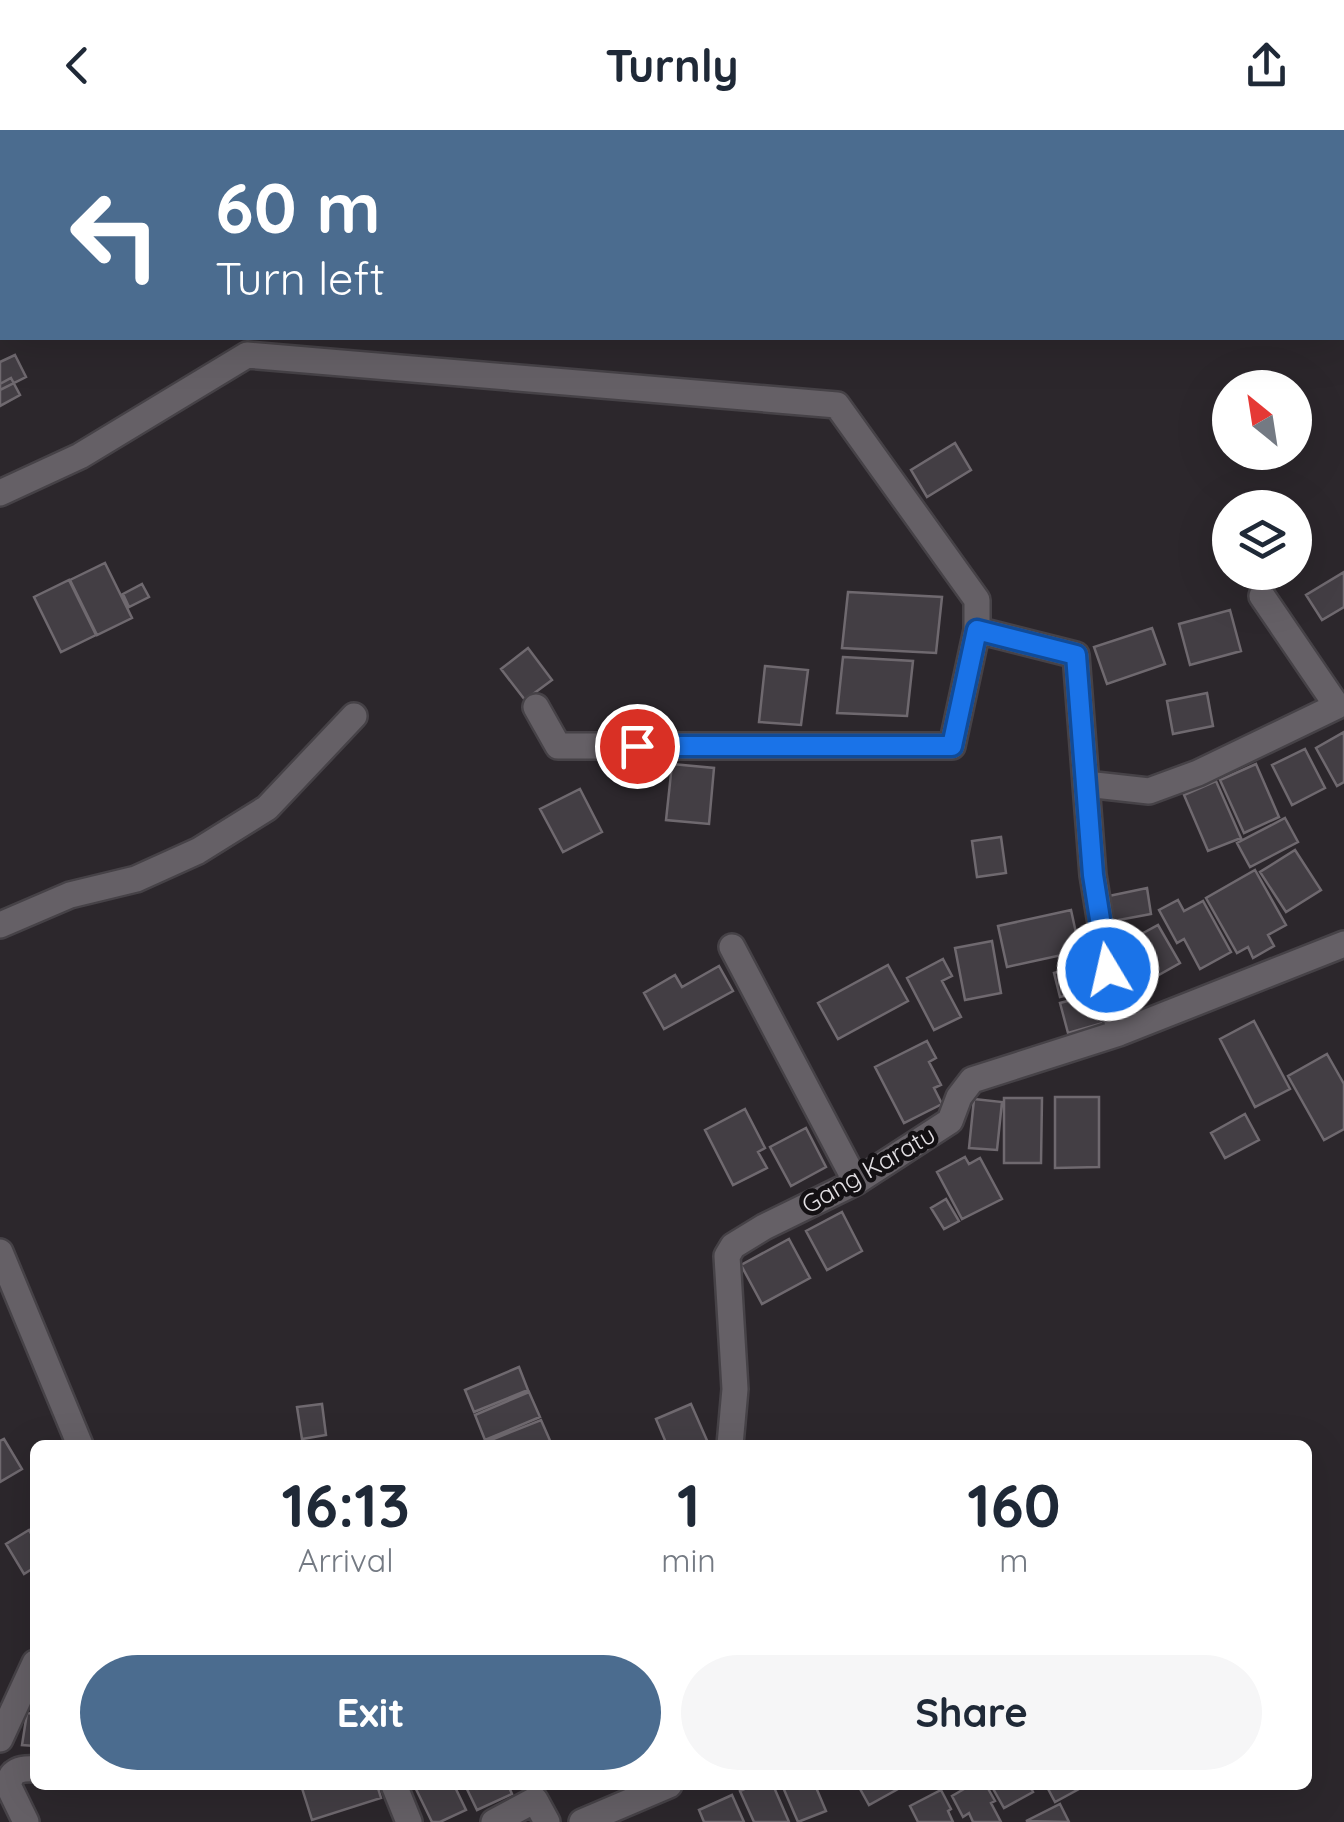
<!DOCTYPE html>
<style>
body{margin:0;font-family:Quicksand,sans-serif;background:#f6f6f7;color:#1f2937;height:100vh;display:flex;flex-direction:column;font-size:38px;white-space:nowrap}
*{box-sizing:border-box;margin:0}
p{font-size:32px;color:#747a83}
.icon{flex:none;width:55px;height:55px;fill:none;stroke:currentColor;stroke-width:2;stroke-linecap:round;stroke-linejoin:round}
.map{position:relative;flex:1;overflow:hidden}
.details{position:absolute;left:30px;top:1310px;width:1282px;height:350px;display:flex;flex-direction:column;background:#fff;border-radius:15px;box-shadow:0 10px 40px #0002}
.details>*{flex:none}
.banner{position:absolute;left:0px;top:0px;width:1345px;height:210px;box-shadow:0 10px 40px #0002;background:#4b6c8f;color:#fff;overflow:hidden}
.needle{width:65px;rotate:330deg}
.tools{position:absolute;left:1212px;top:240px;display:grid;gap:20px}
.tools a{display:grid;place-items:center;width:100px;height:100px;border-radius:50%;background:#fff;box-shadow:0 10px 40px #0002;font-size:50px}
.pin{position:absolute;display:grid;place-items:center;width:85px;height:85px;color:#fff;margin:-42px;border:5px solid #fff;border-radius:50%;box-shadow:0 2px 10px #0007}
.me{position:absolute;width:110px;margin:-55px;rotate:351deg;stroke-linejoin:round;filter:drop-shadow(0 0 8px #0008)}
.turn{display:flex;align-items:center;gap:35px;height:210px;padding:0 50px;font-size:45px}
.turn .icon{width:130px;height:130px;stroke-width:2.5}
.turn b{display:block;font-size:70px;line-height:85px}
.eta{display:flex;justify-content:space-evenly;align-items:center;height:170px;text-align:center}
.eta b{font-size:60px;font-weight:700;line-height:70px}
.action{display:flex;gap:20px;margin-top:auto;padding:20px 50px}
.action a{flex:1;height:115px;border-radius:60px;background:#4b6c8f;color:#fff;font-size:40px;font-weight:700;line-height:115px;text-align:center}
.action a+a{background:#f6f6f7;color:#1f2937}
header{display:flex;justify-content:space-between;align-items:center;height:130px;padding:0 50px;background:#fff;font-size:45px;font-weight:700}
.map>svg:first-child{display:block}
</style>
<header><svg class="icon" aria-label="back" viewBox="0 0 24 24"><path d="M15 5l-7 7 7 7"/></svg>Turnly<svg class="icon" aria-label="share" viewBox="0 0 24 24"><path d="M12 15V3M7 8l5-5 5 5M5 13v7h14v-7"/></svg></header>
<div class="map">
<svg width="1344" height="1692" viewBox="0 0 1344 1692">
<rect width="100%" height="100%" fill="#2c272c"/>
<!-- building -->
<path fill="#433e44" stroke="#6f696f" stroke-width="2.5" d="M15 225 26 247 0 260V232Z
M11 248 20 265 0 276V254Z
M955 313 971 340 927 367 911 340Z
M105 433 132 488 97 505 70 450Z
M1344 442V477L1322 490 1306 465Z
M69 450 96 505 61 522 34 467Z
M142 454 149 467 129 477 123 464Z
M848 462 942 467 936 523 842 518Z
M1230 480 1241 521 1190 535 1179 494Z
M1152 498 1165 534 1107 554 1094 517Z
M528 518 552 550 525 570 501 539Z
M843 527 913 531 907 586 837 583Z
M765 536 808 540 801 595 759 592Z
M1207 563 1213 596 1173 604 1167 571Z
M1344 602V652L1337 656 1316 618Z
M1305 619 1325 658 1292 675 1272 635Z
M672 634 714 638 709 694 666 690Z
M1256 634 1279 687 1244 703 1220 650Z
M1216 651 1241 708 1208 721 1184 665Z
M580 659 602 702 563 722 540 679Z
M1285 688 1298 712 1250 737 1237 713Z
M1001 707 1006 743 977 747 972 711Z
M1295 720 1321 760 1286 782 1260 742Z
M1255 740 1286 795 1268 805 1274 816 1253 828 1248 817 1237 823 1206 768Z
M1147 758 1151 784 1108 792 1104 767Z
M1178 770 1184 781 1203 771 1231 822 1200 839 1184 809 1177 813 1159 780Z
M1071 780 1080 821 1007 837 998 796Z
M1158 795 1180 833 1132 860 1118 836 1133 827 1125 813Z
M992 811 1001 863 965 870 955 818Z
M943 829 952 846 942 851 961 887 934 900 907 848Z
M1095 832 1101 857 1060 867 1054 843Z
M888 835 908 871 838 909 818 873Z
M719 836 733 861 664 899 644 863 675 845 682 857Z
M1102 862 1110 891 1068 903 1060 873Z
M1254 891 1290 959 1255 977 1220 909Z
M927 911 936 928 929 932 941 955 934 958 942 974 904 993 875 937Z
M1327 924 1344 954V999L1324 1010 1288 946Z
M1055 967H1099V1037L1055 1038Z
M1004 968H1042L1041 1033H1004Z
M974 969 1002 972 997 1020 969 1018Z
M745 979 765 1018 758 1022 767 1038 733 1055 705 1000Z
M1245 984 1259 1010 1225 1028 1211 1003Z
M806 998 826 1037 791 1056 770 1017Z
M965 1027 969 1034 980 1028 1002 1069 962 1089 937 1042Z
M946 1069 959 1091 944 1099 931 1078Z
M842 1082 862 1121 827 1140 806 1101Z
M789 1109 810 1148 762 1174 741 1135Z
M519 1237 528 1260 474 1282 465 1260Z
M529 1262 540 1287 485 1310 475 1285Z
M322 1274 326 1305 302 1309 297 1277Z
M691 1274 709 1315H667L656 1289Z
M541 1290 552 1315H487L486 1312Z
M4 1309 22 1339 0 1352V1311Z
M29 1400 35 1410V1437L24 1444 6 1414Z
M27 1583 35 1584V1616L22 1615Z
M301 1655H377L381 1668 312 1690Z
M414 1655H454L466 1680 440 1692H432Z
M465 1655H508L512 1664 477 1680Z
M753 1655H773L789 1692H754L740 1661Z
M782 1655H815L826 1681 798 1692Z
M863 1655H896L898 1659 869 1675 859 1657Z
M971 1655H986L995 1671 991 1673 1001 1692H973L969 1683 963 1687 952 1666Z
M991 1655H1029L1033 1662 1004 1678Z
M1046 1655H1077L1079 1659 1055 1672Z
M941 1660 951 1679 948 1681 953 1692H918L910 1676Z
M732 1665 744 1692H704L699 1680Z
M1060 1674 1069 1692 1026 1691Z"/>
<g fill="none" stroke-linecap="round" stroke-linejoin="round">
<!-- minor casing -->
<g stroke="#464247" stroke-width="30">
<path id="minor" d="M0 363 80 326 247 225 837 275 977 470V500L1076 525 1093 745 1119 903
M536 577 558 616H952L977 500
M1086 654 1149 661 1198 643 1337 576 1262 466
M0 795 70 765 136 749 198 721 267 678 354 586
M732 817 856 1052
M0 1122 80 1315
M730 1315 735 1259 727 1126 733 1116 764 1097 856 1052 950 991 959 967 972 950 1119 903 1344 814
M0 1609 35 1533
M394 1655 409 1692
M26 1692 9 1657C9 1640 21 1638 35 1639
M494 1692 535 1670 547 1692
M582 1692 669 1655"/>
</g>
<!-- minor -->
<use href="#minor" stroke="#656066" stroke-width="25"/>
</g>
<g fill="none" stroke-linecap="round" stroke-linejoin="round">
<!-- route casing -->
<g stroke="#114b97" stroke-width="25">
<path id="route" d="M637 616H952L977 500 1076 525 1093 745 1108 840"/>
</g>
<!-- route -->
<use href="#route" stroke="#1a73e8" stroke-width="18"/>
</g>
<g text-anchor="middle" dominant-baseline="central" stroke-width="9" stroke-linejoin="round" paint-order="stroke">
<!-- street labels -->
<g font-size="25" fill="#e3e0e4" stroke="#131013">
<text transform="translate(868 1039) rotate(-30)">Gang Karatu</text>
</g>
</g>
</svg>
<div class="tools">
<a><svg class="needle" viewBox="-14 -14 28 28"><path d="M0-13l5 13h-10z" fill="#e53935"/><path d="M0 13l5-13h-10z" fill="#747a83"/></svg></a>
<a><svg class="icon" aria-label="layers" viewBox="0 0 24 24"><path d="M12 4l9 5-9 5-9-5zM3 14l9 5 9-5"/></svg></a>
</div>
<div class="pin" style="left:637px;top:616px;background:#d93025"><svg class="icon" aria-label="arrive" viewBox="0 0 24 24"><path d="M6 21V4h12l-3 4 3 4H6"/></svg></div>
<svg class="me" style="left:1108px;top:840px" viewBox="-20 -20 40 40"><circle r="17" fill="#1a73e8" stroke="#fff" stroke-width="3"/><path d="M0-11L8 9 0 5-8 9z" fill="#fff"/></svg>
<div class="banner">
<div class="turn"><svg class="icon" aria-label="left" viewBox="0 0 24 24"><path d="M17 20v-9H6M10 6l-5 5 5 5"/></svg><div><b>60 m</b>Turn left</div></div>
</div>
<section class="details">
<div class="eta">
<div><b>16:13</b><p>Arrival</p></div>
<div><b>1</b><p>min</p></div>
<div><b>160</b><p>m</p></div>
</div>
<div class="action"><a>Exit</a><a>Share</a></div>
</section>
</div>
